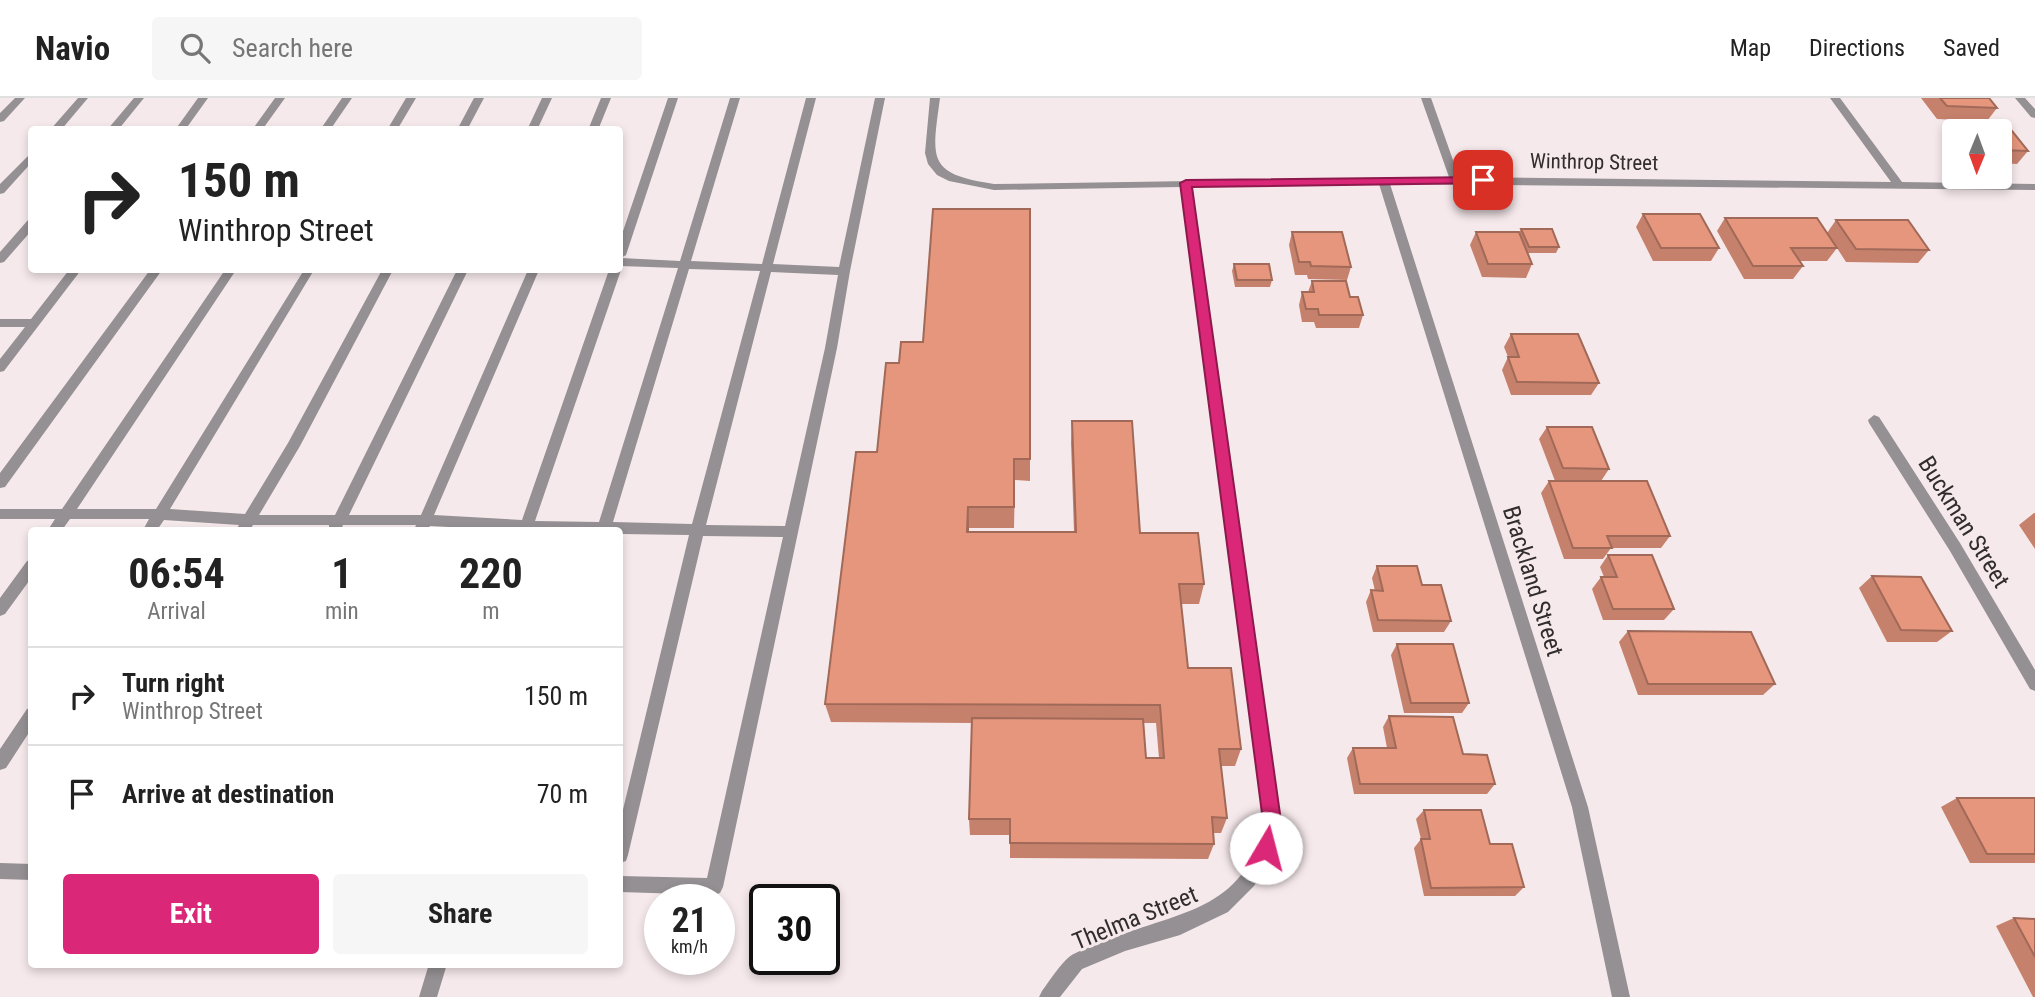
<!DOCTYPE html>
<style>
body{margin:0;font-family:"Roboto Condensed",sans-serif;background:#f6f6f6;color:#222;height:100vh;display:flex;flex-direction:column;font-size:26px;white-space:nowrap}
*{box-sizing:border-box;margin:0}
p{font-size:23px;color:#767676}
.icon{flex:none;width:38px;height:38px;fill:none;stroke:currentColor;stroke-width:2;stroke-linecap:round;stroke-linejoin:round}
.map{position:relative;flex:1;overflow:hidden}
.drawer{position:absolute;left:28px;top:429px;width:595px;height:441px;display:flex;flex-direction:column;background:#fff;border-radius:7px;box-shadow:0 4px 10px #0003}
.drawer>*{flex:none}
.hud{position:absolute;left:28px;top:28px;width:595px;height:147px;border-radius:7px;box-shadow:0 4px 10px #0003;background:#fff;color:#222;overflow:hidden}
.needle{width:46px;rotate:181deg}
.fabs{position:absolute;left:1942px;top:21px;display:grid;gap:14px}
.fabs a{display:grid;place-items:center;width:70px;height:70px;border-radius:7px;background:#fff;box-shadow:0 4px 10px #0003;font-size:35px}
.speed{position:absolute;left:644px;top:786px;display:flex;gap:14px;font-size:35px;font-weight:700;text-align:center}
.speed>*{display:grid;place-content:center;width:91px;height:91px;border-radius:50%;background:#fff;box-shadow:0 4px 10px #0003;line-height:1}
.speed small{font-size:18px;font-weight:400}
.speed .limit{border:4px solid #111;border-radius:10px;background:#fff;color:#111}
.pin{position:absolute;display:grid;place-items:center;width:60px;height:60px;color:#fff;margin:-30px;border-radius:14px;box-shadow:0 4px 10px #0006}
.me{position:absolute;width:77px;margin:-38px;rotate:8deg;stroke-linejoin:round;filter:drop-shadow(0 0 5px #0008)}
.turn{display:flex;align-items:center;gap:24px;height:147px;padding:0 35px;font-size:32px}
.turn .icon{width:91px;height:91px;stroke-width:2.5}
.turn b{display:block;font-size:49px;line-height:60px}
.eta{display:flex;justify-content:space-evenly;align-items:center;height:119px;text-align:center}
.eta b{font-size:42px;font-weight:700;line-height:49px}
.button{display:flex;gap:14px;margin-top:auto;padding:14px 35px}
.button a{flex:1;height:80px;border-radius:7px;background:#db2777;color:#fff;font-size:28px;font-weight:700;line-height:80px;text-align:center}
.button a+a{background:#f6f6f6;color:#222}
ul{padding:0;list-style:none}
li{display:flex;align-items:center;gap:21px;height:98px;padding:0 35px;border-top:2px solid #e0e0e0}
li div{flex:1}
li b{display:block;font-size:26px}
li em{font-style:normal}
header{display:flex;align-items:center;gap:42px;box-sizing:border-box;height:98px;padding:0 35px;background:#fff;border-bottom:2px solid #e0e0e0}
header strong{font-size:33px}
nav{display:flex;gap:38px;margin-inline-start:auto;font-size:24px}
.search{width:490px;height:63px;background:#f6f6f6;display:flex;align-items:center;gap:18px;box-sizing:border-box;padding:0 24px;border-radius:7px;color:#767676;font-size:26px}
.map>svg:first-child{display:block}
</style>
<header>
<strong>Navio</strong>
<div class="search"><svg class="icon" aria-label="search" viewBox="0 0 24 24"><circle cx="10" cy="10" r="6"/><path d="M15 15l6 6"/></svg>Search here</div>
<nav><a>Map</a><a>Directions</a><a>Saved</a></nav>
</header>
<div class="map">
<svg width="2035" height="899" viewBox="0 0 2035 899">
<rect width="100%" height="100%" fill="#f6e9eb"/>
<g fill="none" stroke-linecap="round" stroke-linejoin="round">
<!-- lane -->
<path fill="#949093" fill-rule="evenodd" d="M15 0H25L4 23 0 24V15Z
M78 0H88L61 32H50Z
M134 0H144L118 32H107Z
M198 0H208L185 32H175Z
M275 0H285L262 32H252Z
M342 0H352L330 32H320Z
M406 0H416L397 32H387Z
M474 0H484L467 32H457Z
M542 0H552L537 32H527Z
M601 0H611L598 32H588Z
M668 0H678L626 157 621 160 680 163 730 0H740L691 163 762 166 806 0H816L773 166 839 169 875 0H885L850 173 837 250 723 789 720 795 714 797 620 794V778L707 780 783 439 703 438 628 757 626 763 620 765V724L689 437 620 436V432H505L430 428 428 432H414L416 427H343L341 432H329V427H253L250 432H236L239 427 164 422 157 432H143L149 421H70L62 432H48L55 421H0V411H62L225 172H236L77 411H156L304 172H314L170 411 245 416 288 345 382 172H393L300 348 259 417H335L457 172H468L349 417H421L528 172H539L434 417 522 422 609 172 620 170 621 172 535 423 599 424 678 170 620 168V142ZM689 171 760 173 692 426 613 424ZM771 174 838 177 825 250 785 428 706 427Z
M32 54V64L4 95 0 96V86Z
M32 121V132L4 164 0 165V154L28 122Z
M69 172H81L4 273 0 274V261L25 229H0V221H31Z
M150 172H162L5 389 0 390V375Z
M32 461V479L5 516 0 518V500L27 463Z
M32 609V630L6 670 0 672V651L27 611Z
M0 765 32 766V782L0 781Z"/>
<!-- street -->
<path fill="#949093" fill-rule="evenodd" d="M930 0H940C932 61 926 76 994 86L1449 79 1421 0H1431L1459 79 1891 84 1830 0H1840L1902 84 2035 86V92L1390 86 1588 709 1630 899H1612L1572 709 1379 86 1192 89 1280 723 1273 756 1254 788 1228 814 1180 837 1125 853 1082 871 1060 899H1039L1042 893C1050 882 1059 868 1069 859 1078 852 1093 849 1103 844 1174 813 1246 816 1264 723L1181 89 994 92 949 83 937 77 928 66 925 55Z
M2015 0H2025L2035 11V20L2031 19Z
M1874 317 1879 319 1960 445 2035 572V593L2030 591 1950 453 1869 325 1868 322Z
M429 866H447L437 899H419Z"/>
</g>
<!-- wall -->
<path fill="#c6816c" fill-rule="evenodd" d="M1921 0H1989L1997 10 1987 23 2028 53 2017 66 2000 65V33H1955V39L1951 35 1961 22 1937 21Z
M1030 111V383L1015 382 1014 430H969V434H1074L1071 345 1072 323 1140 435 1204 486 1199 506H1181L1188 570 1241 651 1235 668H1221L1227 720 1221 735H1213L1214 746 1208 761 1010 760V737H970L969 721 972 625 831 624 825 606 877 354 899 265 923 244ZM1143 625H1156L1159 660H1146Z
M1643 116 1719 150 1711 163H1653L1636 129Z
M1725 120 1827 135 1836 122 1929 152 1918 165 1846 164 1837 150 1827 163H1800L1803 168 1793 181H1744L1717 133Z
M1521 131 1559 149 1556 155H1527L1532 166 1526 180 1482 179 1470 147 1476 134 1519 135Z
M1292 134 1351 169 1347 182 1308 181 1307 177H1295L1289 147Z
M1234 166 1272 182 1270 189H1235L1232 173Z
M1312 183 1350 199 1363 217 1359 230H1316L1314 224H1302L1299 207 1302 194H1308Z
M1511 236 1599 285 1591 297H1511L1502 272 1508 259 1504 249Z
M1547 329 1609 371 1601 383H1555L1539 341Z
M1549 383 1670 438 1661 450H1611L1603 461H1564L1541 395Z
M2034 415H2035V451L2019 427Z
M1608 457 1674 511 1664 522H1603L1592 491 1601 479H1604L1600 469Z
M1377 468 1422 487 1451 523 1444 534H1373L1366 504 1371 492 1375 493 1372 480Z
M1872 478 1952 533 1937 544H1887L1859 490Z
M1628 533 1775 586 1763 597H1638L1619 544Z
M1397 546 1469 605 1462 615H1404L1391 557Z
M1389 618 1463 656 1495 686 1487 696H1354L1347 660 1353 650H1387L1383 629Z
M1957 700H2035V765H1970L1941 709Z
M1424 712 1490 746 1524 789 1515 798H1424L1414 750 1421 741 1416 721Z
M2014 820 2035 821V899H2033L1996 828Z"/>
<!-- shaded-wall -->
<path fill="#a16958" d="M968 409 969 430 968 455 967 434Z"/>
<!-- building -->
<path fill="#e6967d" stroke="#a16958" stroke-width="2" d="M1940 0H1989L1997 10 1947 8Z
M1961 22 2004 23 2028 53 2000 52V33H1970Z
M933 111H1030V361H1014V409H968L967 434H1076L1072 323H1132L1140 435H1198L1204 486H1179L1188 570H1231L1241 651H1219L1227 720 1212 719 1214 746 1010 745V721H969L972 620 1143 621 1146 660H1164L1160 607 825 606 856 354H877L886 265H899L901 244H923Z
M1643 116H1700L1719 150H1661Z
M1725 120H1817L1837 150H1791L1803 168H1753Z
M1836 122H1908L1929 152 1856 151Z
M1521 131H1552L1559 149H1529Z
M1292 134H1342L1351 169 1311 168 1310 164H1299Z
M1476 134H1519L1532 166H1488Z
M1234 166H1269L1272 182H1237Z
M1312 183H1346L1350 199H1358L1363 217H1319L1318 211H1306L1302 194H1314Z
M1511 236H1578L1599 285 1517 284 1508 259H1519Z
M1547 329H1592L1609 371 1563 370Z
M1549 383H1647L1670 438H1607L1612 450H1573Z
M1608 457H1652L1674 511H1613L1601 479H1617Z
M1377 468H1417L1422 487H1441L1451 523 1378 522 1371 492 1383 493Z
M1872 478 1921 479 1952 533 1901 532Z
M1628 533 1751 534 1775 586H1648Z
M1397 546H1453L1469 605H1411Z
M1389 618 1453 619 1463 656 1487 657 1495 686H1360L1353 650H1396Z
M1957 700H2035V756H1987Z
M1424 712H1481L1490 746H1512L1524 789 1431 790 1421 741H1430Z
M2014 820 2035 821V859Z"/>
<!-- route -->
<path fill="#db2777" stroke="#8e194d" stroke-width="2" d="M1483 79 1487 80V85L1192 89 1281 723 1273 757 1266 759 1260 757 1257 750 1263 723 1180 85 1186 82Z"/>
<g text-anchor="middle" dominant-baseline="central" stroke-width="6" stroke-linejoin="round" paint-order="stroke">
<!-- far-street labels -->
<g font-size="21" fill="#312c2d" stroke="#f6e9eb">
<text transform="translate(1594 64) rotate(1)">Winthrop Street</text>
</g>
<!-- street labels -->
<g font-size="24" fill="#312c2d" stroke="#f6e9eb">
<text transform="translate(1964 424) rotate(58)">Buckman Street</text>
<text transform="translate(1533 483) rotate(73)">Brackland Street</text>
<text transform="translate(1135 820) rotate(-22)">Thelma Street</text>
</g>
</g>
</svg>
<div class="fabs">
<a><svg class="needle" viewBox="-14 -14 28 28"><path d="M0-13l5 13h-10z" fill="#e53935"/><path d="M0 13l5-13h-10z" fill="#767676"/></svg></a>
</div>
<div class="speed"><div>21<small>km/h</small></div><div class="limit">30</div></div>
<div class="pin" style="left:1483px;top:82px;background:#d93025"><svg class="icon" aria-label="arrive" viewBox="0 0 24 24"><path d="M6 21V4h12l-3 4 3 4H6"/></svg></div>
<svg class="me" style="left:1266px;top:750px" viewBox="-20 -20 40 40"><circle r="19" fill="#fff"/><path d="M0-13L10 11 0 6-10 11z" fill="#db2777"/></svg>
<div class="hud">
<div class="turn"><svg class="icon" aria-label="right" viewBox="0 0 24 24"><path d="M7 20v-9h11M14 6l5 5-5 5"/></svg><div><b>150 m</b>Winthrop Street</div></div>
</div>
<section class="drawer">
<div class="eta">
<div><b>06:54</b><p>Arrival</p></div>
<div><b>1</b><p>min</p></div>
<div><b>220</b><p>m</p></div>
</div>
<ul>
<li><svg class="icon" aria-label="right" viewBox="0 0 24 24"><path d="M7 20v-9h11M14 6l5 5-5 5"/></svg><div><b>Turn right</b><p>Winthrop Street</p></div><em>150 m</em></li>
<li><svg class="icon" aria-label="arrive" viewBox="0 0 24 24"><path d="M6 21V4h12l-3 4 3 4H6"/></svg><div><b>Arrive at destination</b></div><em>70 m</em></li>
</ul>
<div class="button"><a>Exit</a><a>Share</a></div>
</section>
</div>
